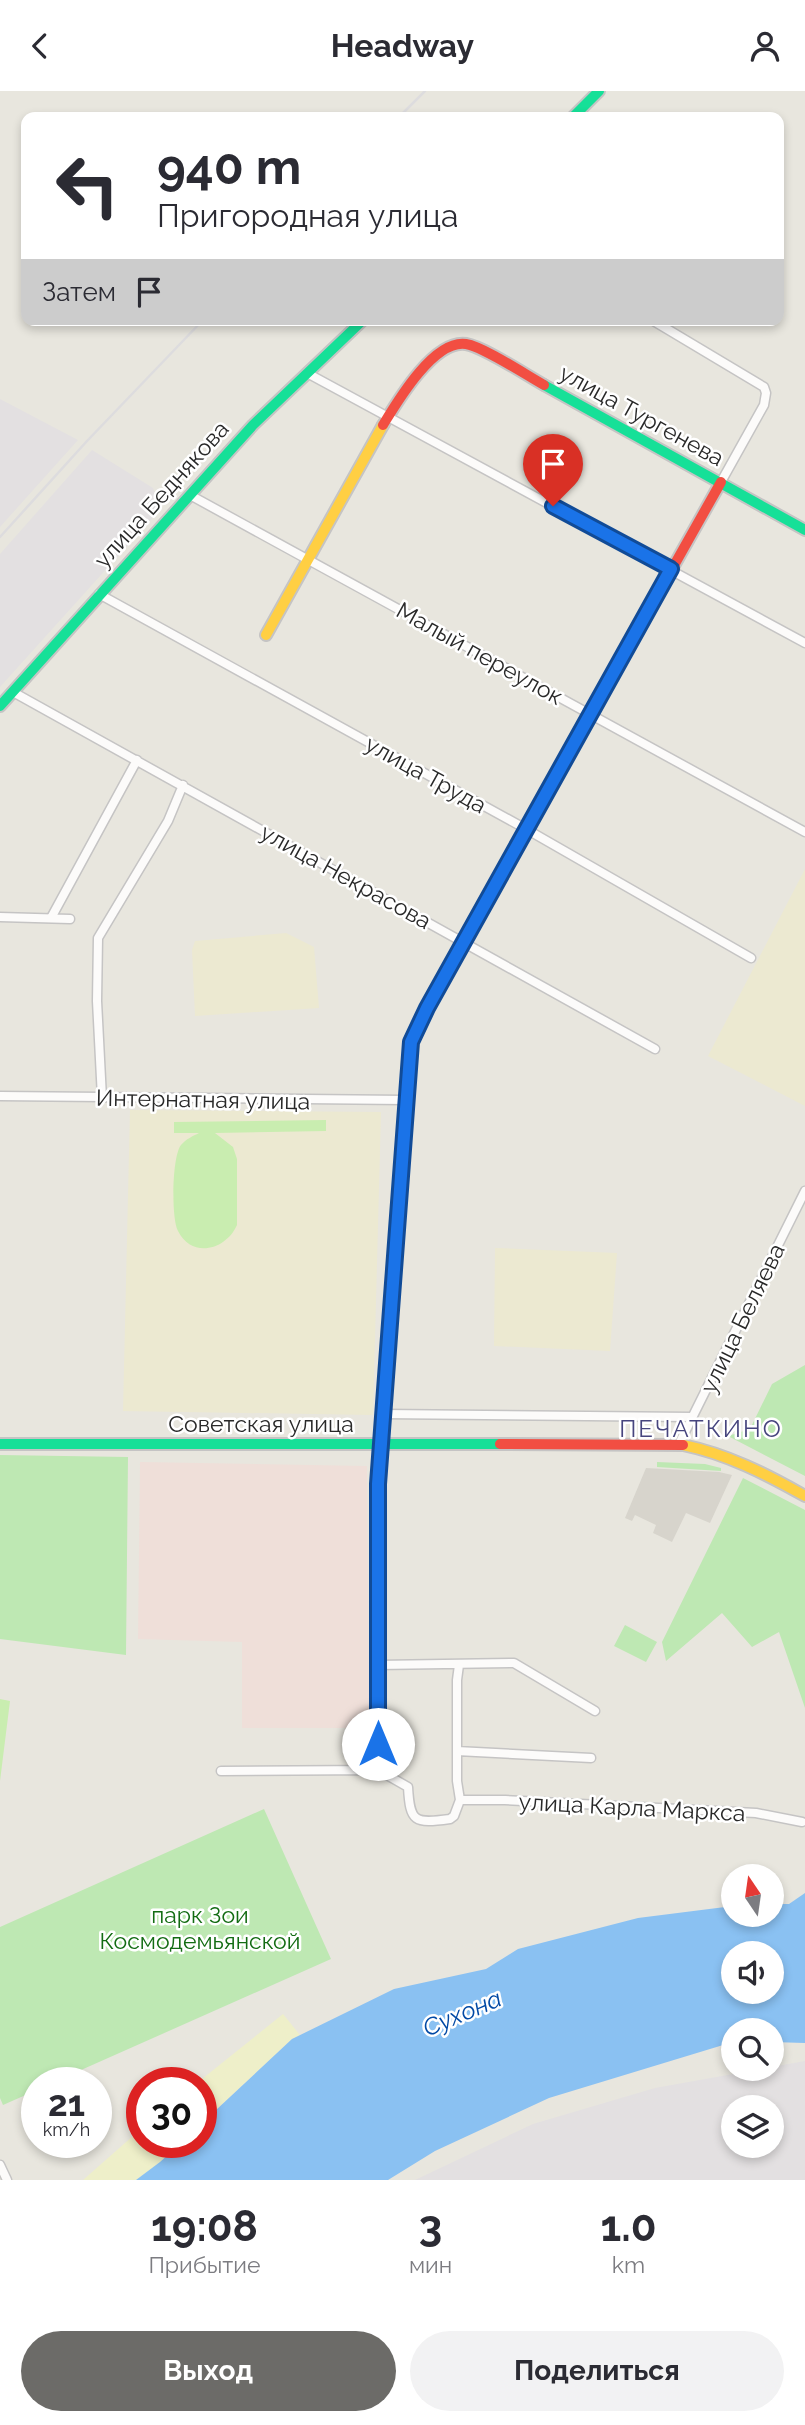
<!DOCTYPE html>
<html lang="ru">
<meta charset="utf-8">
<style>
body{margin:0;font-family:Raleway,sans-serif;background:#f2f2f3;color:#2b2b33;height:100vh;display:flex;flex-direction:column;font-size:26px;white-space:nowrap}
*{box-sizing:border-box;margin:0}
p{font-size:23px;color:#7c7c81}
.icon{flex:none;width:38px;height:38px;fill:none;stroke:currentColor;stroke-width:2;stroke-linecap:round;stroke-linejoin:round}
.map{position:relative;height:2089px;overflow:hidden}
.side{display:flex;flex-direction:column;background:#fff;flex:1}
.side>*{flex:none}
.guide{position:absolute;left:21px;top:21px;width:763px;height:214px;border-radius:14px;box-shadow:0 4px 10px #0003;background:#fff;color:#2b2b33;overflow:hidden}
.needle{width:46px;rotate:347deg}
.tools{position:absolute;left:721px;top:1773px;display:grid;gap:14px}
.tools a{display:grid;place-items:center;width:63px;height:63px;border-radius:50%;background:#fff;box-shadow:0 4px 10px #0003;font-size:35px}
.speed{position:absolute;left:21px;top:1976px;display:flex;gap:14px;font-size:35px;font-weight:700;text-align:center}
.speed>*{display:grid;place-content:center;width:91px;height:91px;border-radius:50%;background:#fff;box-shadow:0 4px 10px #0003;line-height:1}
.speed small{font-size:18px;font-weight:400}
.speed .limit{border:10px solid #d22;background:#fff;color:#111}
.pin{position:absolute;display:grid;place-items:center;width:60px;height:60px;color:#fff;margin:-72px -30px;border-radius:50% 50% 50% 0;rotate:-45deg;box-shadow:0 0 7px #0007}
.pin .icon{rotate:45deg}
.me{position:absolute;width:77px;margin:-38px;rotate:0deg;stroke-linejoin:round;filter:drop-shadow(0 0 5px #0008)}
.turn{display:flex;align-items:center;gap:24px;height:147px;padding:0 21px;font-size:32px}
.turn .icon{width:91px;height:91px;stroke-width:2.5}
.turn b{display:block;font-size:49px;line-height:60px}
.then{display:flex;align-items:center;height:66px;padding:0 21px;background:#0003;gap:14px;font-size:26px}
.eta{display:flex;justify-content:space-evenly;align-items:center;height:119px;text-align:center}
.eta b{font-size:42px;font-weight:700;line-height:49px}
.cta{display:flex;gap:14px;margin-top:auto;padding:14px 21px}
.cta a{flex:1;height:80px;border-radius:42px;background:#6c6b68;color:#fff;font-size:28px;font-weight:700;line-height:80px;text-align:center}
.cta a+a{background:#f2f2f3;color:#2b2b33}
header{display:flex;justify-content:space-between;align-items:center;height:91px;padding:0 21px;background:#fff;font-size:32px;font-weight:700}
.map>svg:first-child{display:block}
</style>
<header><svg class="icon" aria-label="back" viewBox="0 0 24 24"><path d="M15 5l-7 7 7 7"/></svg>Headway<svg class="icon" aria-label="person" viewBox="0 0 24 24"><circle cx="12" cy="8" r="4"/><path d="M4 21q1-7 8-7t8 7"/></svg></header>
<div class="map">
<svg width="805" height="2089" viewBox="0 0 805 2089">
<rect width="100%" height="100%" fill="#e8e6de"/>
<!-- industrial -->
<path fill="#e3e0e1" fill-rule="evenodd" d="M0 308 78 349 0 436Z
M92 359 153 397 159 411V418L155 424 0 596V463Z
M805 1970V2089H415L533 2033 655 1997ZM733 2016H772V2054H733Z"/>
<!-- education -->
<path fill="#ece9d1" d="M805 778V1015L708 965Z
M286 842 314 856 319 917 195 925 192 859 195 850Z
M130 1019 381 1021 373 1324 123 1320Z
M495 1157 617 1162 610 1260 494 1255Z"/>
<!-- medical -->
<path fill="#efdfd9" d="M140 1371 367 1375 369 1637H242V1551L138 1548Z"/>
<!-- green -->
<path fill="#bee8b3" d="M805 1274V1385L728 1345 750 1338 772 1293Z
M0 1364 128 1366 126 1564 0 1548Z
M657 1371 705 1373 721 1377V1380L657 1376Z
M743 1387 805 1419V1617L779 1541 752 1556 722 1522 666 1570 662 1551Z
M625 1534 657 1551 646 1571 614 1555Z
M264 1718 331 1868 54 1991 37 1992V1999L3 2014 0 2007V1836Z"/>
<!-- sand -->
<path fill="#eeefc9" d="M283 1923 300 1944 292 1948 201 2033V1992H197Z
M142 2037V2051H182L160 2072 136 2089H83Z"/>
<!-- pitch -->
<path fill="#c9edb0" d="M326 1029V1040L215 1042 233 1056 237 1068V1134C226 1159 192 1168 178 1140 171 1127 172 1065 181 1054 186 1048 193 1045 199 1042H174V1031Z
M0 1608 10 1610 0 1690Z"/>
<!-- plaza -->
<path fill="#d7d4cc" d="M646 1377 719 1381 732 1384 710 1432 686 1422 672 1451 653 1442 656 1434 635 1424 632 1430 625 1427Z"/>
<!-- water -->
<path fill="#8ac1f2" fill-rule="evenodd" d="M805 1802V1952L772 1951V1939H733V1951L549 2007 435 2060 388 2089H136L160 2071 182 2051H201V2033L292 1948 394 1898 486 1878 518 1858 638 1827 733 1815V1824H772V1813H789ZM733 1862H772V1900H733Z"/>
<g fill="none" stroke-linecap="round" stroke-linejoin="round">
<!-- street casing -->
<g stroke="#c5c4c4" stroke-width="11">
<path id="street" d="M652 229 764 296 766 302 764 314 721 391
M307 282 805 552
M190 404 805 741
M99 503 526 738 751 867
M13 601 655 958
M0 826 70 828
M51 827 137 669
M0 1005 405 1009
M102 1007 97 910 98 847 168 730 183 694
M383 1323 692 1326
M679 1353 805 1100
M378 1574 514 1572 595 1620
M457 1660 591 1667
M378 1679V1393L381 1353
M221 1680 378 1679 408 1696C410 1731 414 1733 450 1728L454 1725 460 1709 457 1690V1589L459 1574
M460 1709H505L756 1722 802 1731
M0 2074 7 2089"/>
</g>
<!-- fast casing -->
<g stroke="#c5c4c4" stroke-width="14">
<path id="fast" d="M573 26 599 0
M544 294 805 439
M0 615 253 334 363 229
M0 1353H500
M381 1353 411 951 415 939 654 510"/>
</g>
<!-- slow casing -->
<g stroke="#c5c4c4" stroke-width="14">
<path id="slow" d="M266 544 383 334
M683 1354C727 1363 766 1383 805 1405"/>
</g>
<!-- jam casing -->
<g stroke="#c5c4c4" stroke-width="14">
<path id="jam" d="M383 334C397 311 434 248 466 253 484 256 526 284 544 294
M654 510 721 391
M500 1353 683 1354"/>
</g>
<!-- street -->
<use href="#street" stroke="#fcfbfa" stroke-width="8"/>
<!-- fast -->
<use href="#fast" stroke="#16e098" stroke-width="10"/>
<!-- slow -->
<use href="#slow" stroke="#ffcf43" stroke-width="10"/>
<!-- jam -->
<use href="#jam" stroke="#f24e42" stroke-width="10"/>
<!-- rail -->
<path stroke="#dddcde" stroke-width="2.5" d="M399 26 425 0
M0 446 87 350 203 229"/>
</g>
<g fill="none" stroke-linecap="round" stroke-linejoin="round">
<!-- route casing -->
<g stroke="#114b97" stroke-width="18">
<path id="route" d="M378 1653V1393L411 951 427 917 671 478 553 415"/>
</g>
<!-- route -->
<use href="#route" stroke="#1a73e8" stroke-width="12"/>
</g>
<g text-anchor="middle" dominant-baseline="central" stroke-width="5" stroke-linejoin="round" paint-order="stroke">
<!-- street labels -->
<g font-size="23" fill="#292929" stroke="#fff">
<text transform="translate(642 324) rotate(29)">улица Тургенева</text>
<text transform="translate(161 403) rotate(-48)">улица Беднякова</text>
<text transform="translate(480 562) rotate(29)">Малый переулок</text>
<text transform="translate(426 683) rotate(29)">улица Труда</text>
<text transform="translate(346 785) rotate(29)">улица Некрасова</text>
<text transform="translate(203 1008) rotate(1)">Интернатная улица</text>
<text transform="translate(742 1227) rotate(-64)">улица Беляева</text>
<text x="261" y="1332">Советская улица</text>
<text transform="translate(632 1716) rotate(3)">улица Карла Маркса</text>
</g>
<!-- park labels -->
<g font-size="23" fill="#136c13" stroke="#fff">
<text x="200" y="1823">парк Зои<tspan x="200" dy="26">Космодемьянской</tspan></text>
</g>
<!-- neighbourhood labels -->
<g font-size="24" letter-spacing="2" fill="#47457e" stroke="#fff">
<text x="701" y="1337">ПЕЧАТКИНО</text>
</g>
<!-- water labels -->
<g font-size="24" font-style="italic" fill="#0149a5" stroke="#fff">
<text transform="translate(462 1922) rotate(-23)">Сухона</text>
</g>
</g>
</svg>
<div class="tools">
<a><svg class="needle" viewBox="-14 -14 28 28"><path d="M0-13l5 13h-10z" fill="#e53935"/><path d="M0 13l5-13h-10z" fill="#7c7c81"/></svg></a>
<a><svg class="icon" aria-label="sound" viewBox="0 0 24 24"><path d="M4 9h4l5-4v14l-5-4H4zM17 9q2 3 0 6"/></svg></a>
<a><svg class="icon" aria-label="search" viewBox="0 0 24 24"><circle cx="10" cy="10" r="6"/><path d="M15 15l6 6"/></svg></a>
<a><svg class="icon" aria-label="layers" viewBox="0 0 24 24"><path d="M12 4l9 5-9 5-9-5zM3 14l9 5 9-5"/></svg></a>
</div>
<div class="speed"><div>21<small>km/h</small></div><div class="limit">30</div></div>
<div class="pin" style="left:553px;top:415px;background:#d93025"><svg class="icon" aria-label="arrive" viewBox="0 0 24 24"><path d="M6 21V4h12l-3 4 3 4H6"/></svg></div>
<svg class="me" style="left:378px;top:1653px" viewBox="-20 -20 40 40"><circle r="19" fill="#fff"/><path d="M0-13L10 11 0 6-10 11z" fill="#1a73e8"/></svg>
<div class="guide">
<div class="turn"><svg class="icon" aria-label="left" viewBox="0 0 24 24"><path d="M17 20v-9H6M10 6l-5 5 5 5"/></svg><div><b>940 m</b>Пригородная улица</div></div>
<div class="then">Затем<svg class="icon" aria-label="arrive" viewBox="0 0 24 24"><path d="M6 21V4h12l-3 4 3 4H6"/></svg></div>
</div>
</div>
<section class="side">
<div class="eta">
<div><b>19:08</b><p>Прибытие</p></div>
<div><b>3</b><p>мин</p></div>
<div><b>1.0</b><p>km</p></div>
</div>
<div class="cta"><a>Выход</a><a>Поделиться</a></div>
</section>
